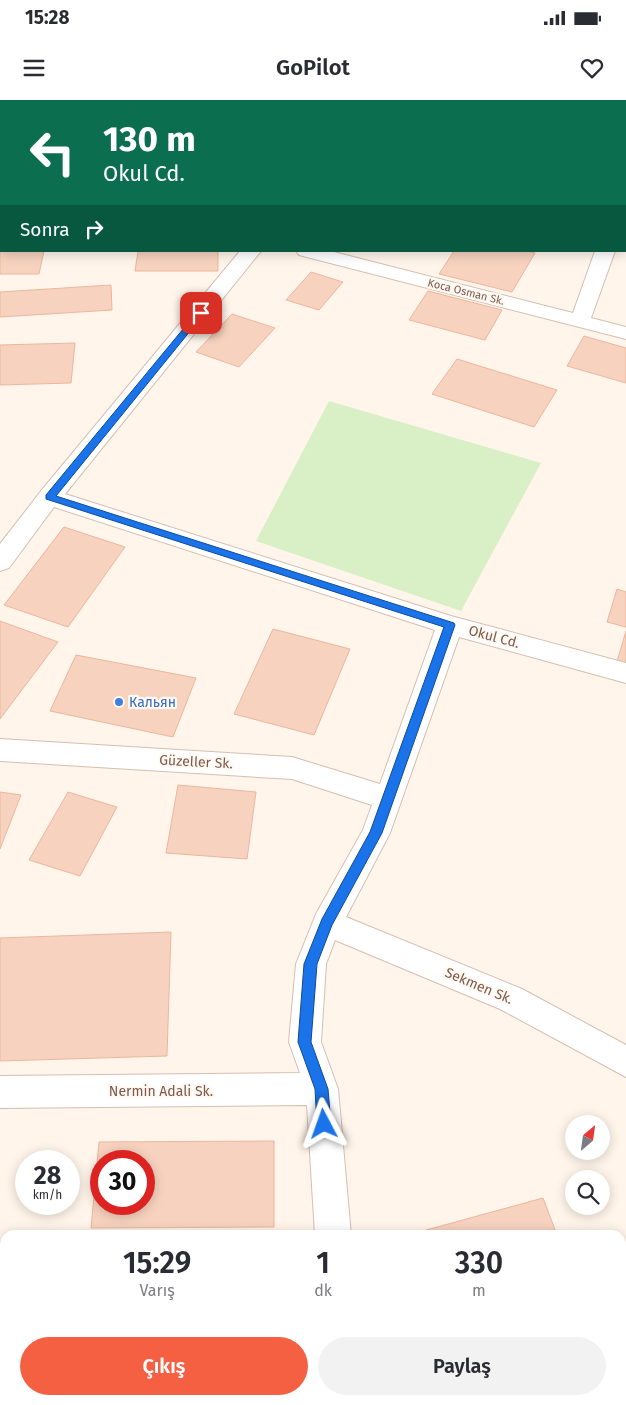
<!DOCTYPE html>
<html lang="tr">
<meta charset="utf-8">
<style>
body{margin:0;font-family:"Fira Sans",sans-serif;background:#f2f2f3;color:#2b2b33;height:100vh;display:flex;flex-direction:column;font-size:19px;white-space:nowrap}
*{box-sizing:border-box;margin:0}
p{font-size:16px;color:#7c7c81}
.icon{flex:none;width:28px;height:28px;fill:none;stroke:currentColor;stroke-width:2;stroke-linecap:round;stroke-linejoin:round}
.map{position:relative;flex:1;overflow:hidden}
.details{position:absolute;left:0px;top:1130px;width:626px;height:175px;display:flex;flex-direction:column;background:#fff;border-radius:15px 15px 0 0;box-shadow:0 2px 12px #0003}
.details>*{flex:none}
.guide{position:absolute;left:0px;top:0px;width:626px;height:152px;box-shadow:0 2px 12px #0003;background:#0b6e4f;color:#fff;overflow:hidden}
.needle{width:32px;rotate:29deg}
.fabs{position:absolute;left:565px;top:1015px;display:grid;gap:10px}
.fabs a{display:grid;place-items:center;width:45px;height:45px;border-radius:50%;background:#fff;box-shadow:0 2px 12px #0003;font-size:25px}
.speed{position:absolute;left:15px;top:1050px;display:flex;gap:10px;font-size:25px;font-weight:700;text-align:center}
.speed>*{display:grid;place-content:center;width:65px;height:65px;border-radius:50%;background:#fff;box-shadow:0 2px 12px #0003;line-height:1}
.speed small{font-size:12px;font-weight:400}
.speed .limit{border:8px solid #d22;background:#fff;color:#111}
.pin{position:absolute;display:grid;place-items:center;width:42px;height:42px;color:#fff;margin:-21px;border-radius:10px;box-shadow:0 2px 8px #0006}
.me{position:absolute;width:55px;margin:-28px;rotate:356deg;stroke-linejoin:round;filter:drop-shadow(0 0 4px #0008)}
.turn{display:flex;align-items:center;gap:18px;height:105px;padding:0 20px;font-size:22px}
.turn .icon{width:65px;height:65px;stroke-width:2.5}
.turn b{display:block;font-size:35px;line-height:42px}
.then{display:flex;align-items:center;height:48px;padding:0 20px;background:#0003;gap:10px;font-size:19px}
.eta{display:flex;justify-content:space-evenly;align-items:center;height:85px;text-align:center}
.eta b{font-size:30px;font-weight:600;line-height:35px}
.action{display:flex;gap:10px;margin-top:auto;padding:10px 20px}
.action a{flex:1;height:58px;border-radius:30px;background:#f56043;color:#fff;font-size:20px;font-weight:600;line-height:58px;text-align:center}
.action a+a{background:#f2f2f3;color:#2b2b33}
.status{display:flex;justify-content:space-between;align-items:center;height:35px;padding:0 25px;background:#fff;direction:ltr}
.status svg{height:14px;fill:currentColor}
header{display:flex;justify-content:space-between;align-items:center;height:65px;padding:0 20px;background:#fff;font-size:22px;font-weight:600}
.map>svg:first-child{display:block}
</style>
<div class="status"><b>15:28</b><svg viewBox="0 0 49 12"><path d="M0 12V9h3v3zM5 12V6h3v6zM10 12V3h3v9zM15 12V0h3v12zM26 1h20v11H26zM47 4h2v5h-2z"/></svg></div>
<header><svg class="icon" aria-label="menu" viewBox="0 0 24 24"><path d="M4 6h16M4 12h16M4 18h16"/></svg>GoPilot<svg class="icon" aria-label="heart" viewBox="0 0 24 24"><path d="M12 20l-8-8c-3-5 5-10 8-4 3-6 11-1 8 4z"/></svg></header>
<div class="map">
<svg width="626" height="1305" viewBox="0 0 626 1305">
<rect width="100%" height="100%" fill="#fff5ea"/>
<!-- green -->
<path fill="#d9efc6" d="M329 301 541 363 461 511 256 441Z"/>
<!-- building -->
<path fill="#f7d2bf" stroke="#ecb69d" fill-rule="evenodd" d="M127 0H185L127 1Z
M428 0H494L493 1Z
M0 143 1 151H44L39 174H0Z
M138 151H218V171H135Z
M454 151H526L535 153 512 192 439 174Z
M311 172 343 182 319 210 286 200Z
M111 185 112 210 0 217V192Z
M428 191 502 210 485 240 409 220Z
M232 214 275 228 239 267 196 252Z
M584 236 626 248V283L567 266Z
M75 243 71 283 0 285V245Z
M457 259 557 290 534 327 432 294Z
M64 427 125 447 68 527 4 505Z
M617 489 626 492V527L607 522Z
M0 521 58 542 0 619Z
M273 529 350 549 314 635 234 614Z
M626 531V568L616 565Z
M76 555 196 578 173 637 50 611Z
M178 685 256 692 247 759 166 753Z
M0 692 21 695 0 749Z
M68 692 117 707 80 776 29 760Z
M171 832 167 956 0 961V838Z
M274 1041V1127L91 1128 99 1042ZM101 1061H144V1104H101Z
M543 1098 557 1135H420L419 1132Z"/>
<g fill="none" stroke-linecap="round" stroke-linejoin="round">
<!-- minor casing -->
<g stroke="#d6beb0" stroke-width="2">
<path id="minor" d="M626 89V102L625 103V90Z
M240 151H261L65 394 451 516 626 563V583L459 537 390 733 346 817 522 889 626 945V977L500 909 335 840 326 864 321 942 338 989 351 1135H315L307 1005 0 1008V976L300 973 289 942 296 864 316 814 363 730 372 705 292 679 0 661V639L292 657 380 684 435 530 54 407 9 468 0 471V444L41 391Z
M296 151H330L573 213 595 151H615L591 218 626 227V239L299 155Z
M330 1300H368L369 1305H331Z"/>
</g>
<!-- major casing -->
<g stroke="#ddd4d0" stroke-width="2">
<path id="major" d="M541 0H563L564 1H542Z
M588 0H610L611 1H589Z
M625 14H626V25H625Z"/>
</g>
<!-- minor -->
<use href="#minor" fill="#fff" fill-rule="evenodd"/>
<!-- major -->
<use href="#major" fill="#ffd6a1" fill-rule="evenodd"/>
</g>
<!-- route -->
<path fill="#1a73e8" stroke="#114b97" d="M201 210 204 211V214L56 396 454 523 455 525 382 733 332 825 317 864 311 942 328 989 331 1024 329 1028 324 1030 319 1028 317 1024 315 989 298 942 304 864 322 819 370 732 444 527 46 399V395L198 211Z"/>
<!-- markers -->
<circle fill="#3f7fe0" stroke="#fff9f3" stroke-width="2" cx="119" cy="602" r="5"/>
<g text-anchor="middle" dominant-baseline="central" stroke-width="4.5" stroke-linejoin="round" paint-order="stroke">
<!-- far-street labels -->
<g font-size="11" fill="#7e5849" stroke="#fff9f3">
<text transform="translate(466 192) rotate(14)">Koca Osman Sk.</text>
</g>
<!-- street labels -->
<g font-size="14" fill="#7e5849" stroke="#fff9f3">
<text transform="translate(494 537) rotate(15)">Okul Cd.</text>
<text transform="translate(196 662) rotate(3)">Güzeller Sk.</text>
<text transform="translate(479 886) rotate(23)">Sekmen Sk.</text>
<text x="161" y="991">Nermin Adali Sk.</text>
</g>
<!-- shop labels -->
<g font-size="14" fill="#366cbe" stroke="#fff9f3" text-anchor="start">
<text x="129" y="602">Кальян</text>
</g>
</g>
</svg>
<div class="fabs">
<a><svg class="needle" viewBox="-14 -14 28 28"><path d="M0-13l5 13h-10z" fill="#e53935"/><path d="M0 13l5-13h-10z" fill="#7c7c81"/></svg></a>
<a><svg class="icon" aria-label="search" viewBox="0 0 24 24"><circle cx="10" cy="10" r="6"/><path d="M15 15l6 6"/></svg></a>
</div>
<div class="speed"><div>28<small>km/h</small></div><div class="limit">30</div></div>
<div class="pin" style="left:201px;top:213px;background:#d93025"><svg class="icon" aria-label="arrive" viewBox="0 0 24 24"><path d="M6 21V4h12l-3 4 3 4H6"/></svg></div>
<svg class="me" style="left:324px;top:1024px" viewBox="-20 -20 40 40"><path d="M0-17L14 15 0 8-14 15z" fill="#1a73e8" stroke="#fff" stroke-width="4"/></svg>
<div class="guide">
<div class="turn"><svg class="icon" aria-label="left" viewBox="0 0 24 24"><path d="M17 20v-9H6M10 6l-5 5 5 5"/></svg><div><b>130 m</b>Okul Cd.</div></div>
<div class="then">Sonra<svg class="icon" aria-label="right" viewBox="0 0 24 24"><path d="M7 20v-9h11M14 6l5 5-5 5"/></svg></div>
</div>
<section class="details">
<div class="eta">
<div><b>15:29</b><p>Varış</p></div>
<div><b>1</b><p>dk</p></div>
<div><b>330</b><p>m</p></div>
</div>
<div class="action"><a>Çıkış</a><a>Paylaş</a></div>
</section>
</div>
